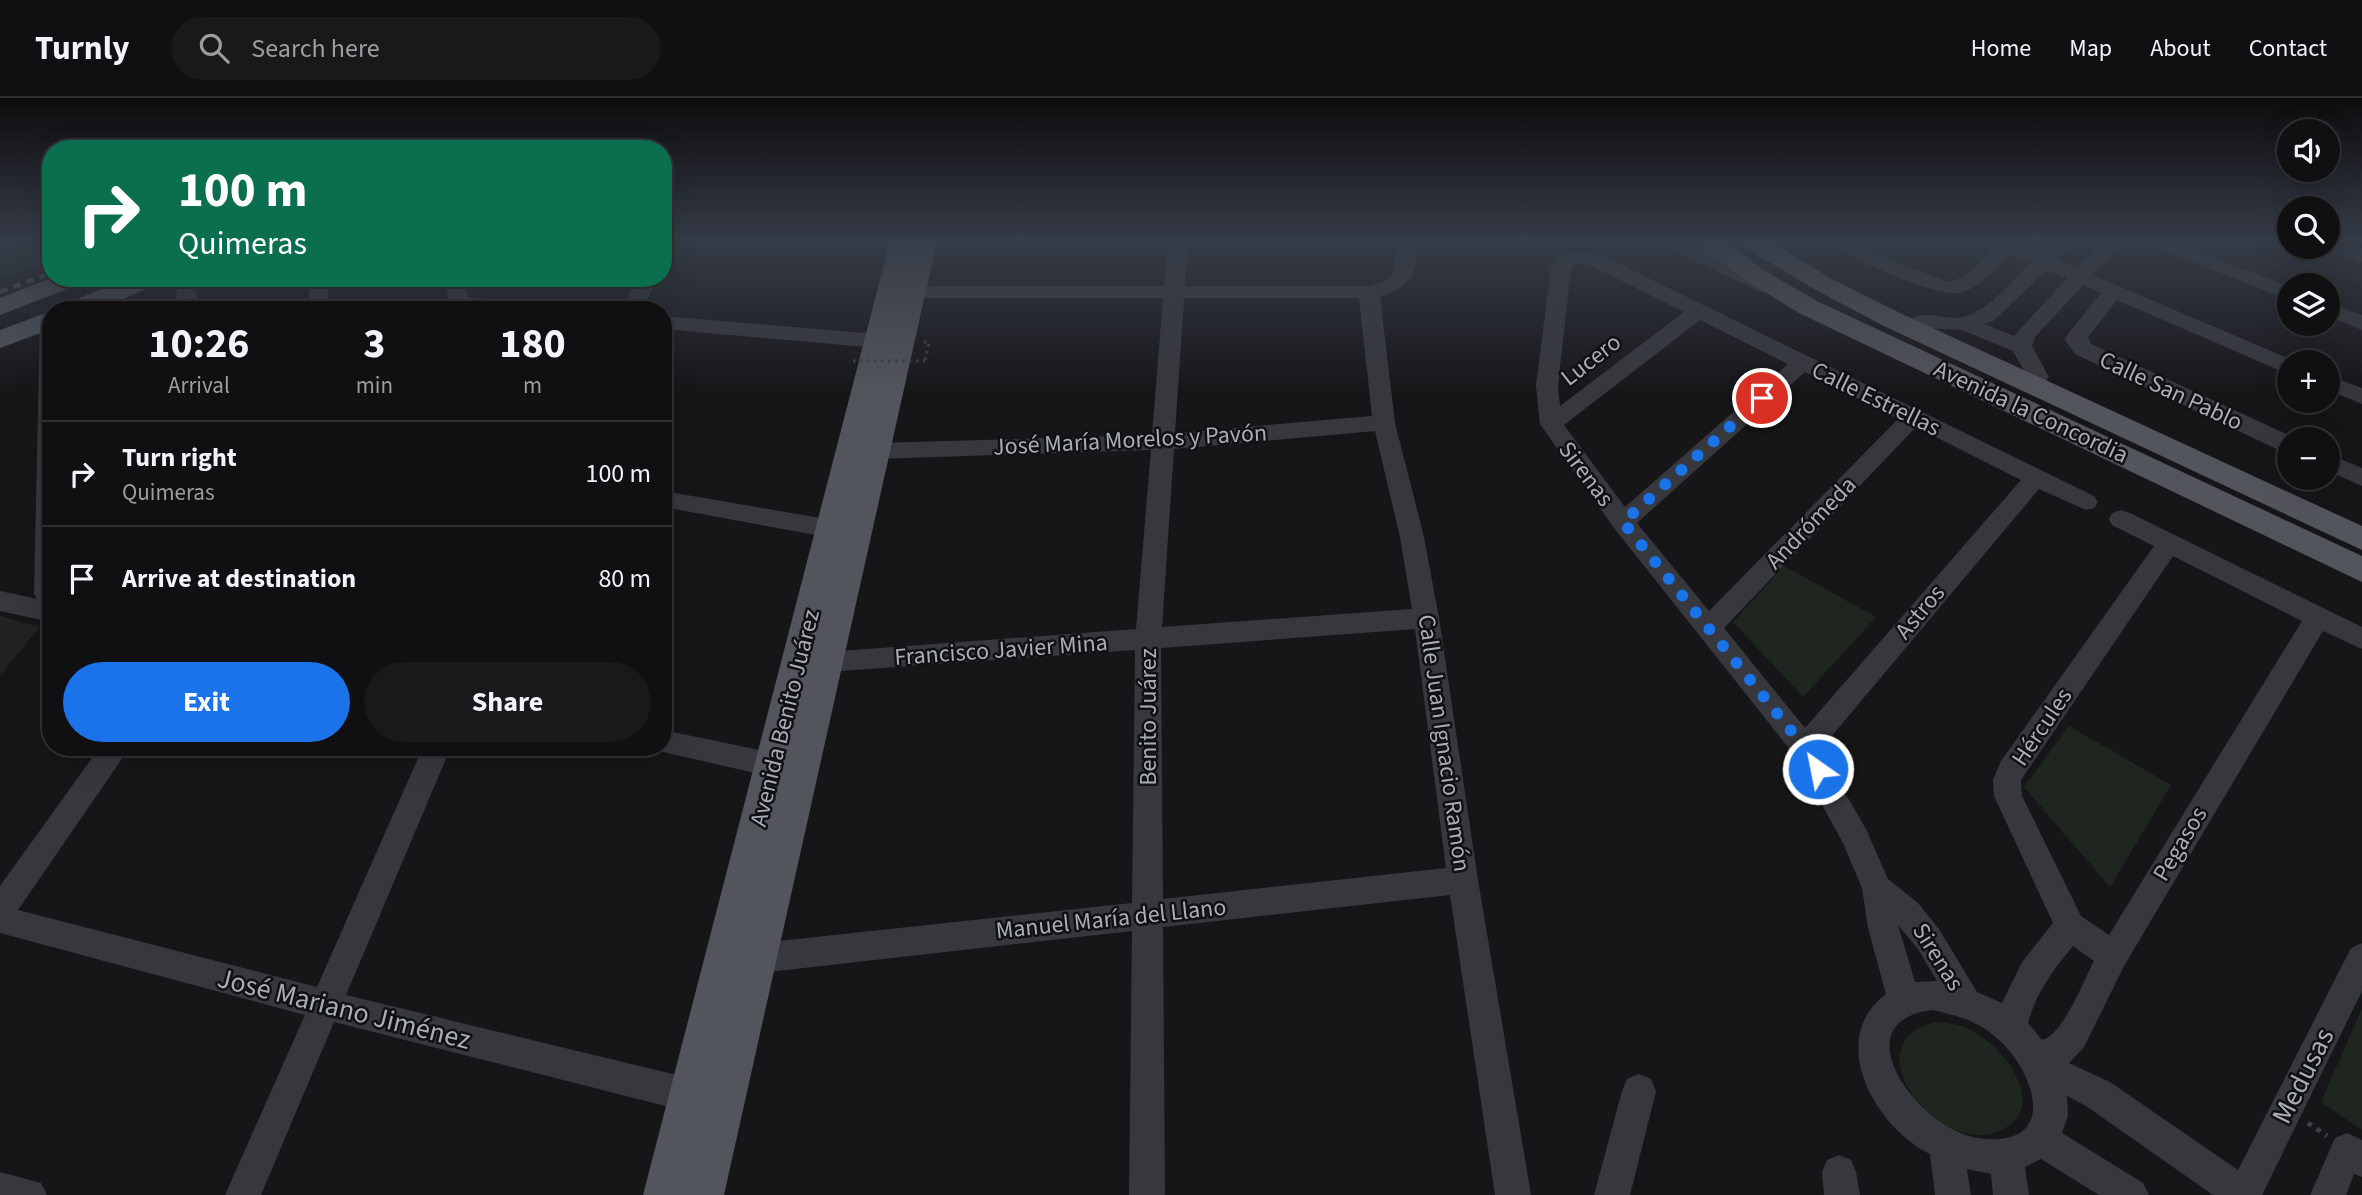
<!DOCTYPE html>
<meta charset="utf-8">
<style>
body{margin:0;font-family:"Source Sans 3",sans-serif;background:#19191b;color:#f1f3f6;height:100vh;display:flex;flex-direction:column;font-size:26px;white-space:nowrap}
*{box-sizing:border-box;margin:0}
p{font-size:23px;color:#9c9d9f}
.icon{flex:none;width:38px;height:38px;fill:none;stroke:currentColor;stroke-width:2;stroke-linecap:round;stroke-linejoin:round}
.map{position:relative;flex:1;overflow:hidden}
.drawer{position:absolute;left:42px;top:203px;width:630px;height:455px;display:flex;flex-direction:column;background:#101012;border-radius:28px;box-shadow:0 7px 28px #0002,0 0 0 2px #303032}
.drawer>*{flex:none}
.guide{position:absolute;left:42px;top:42px;width:630px;height:147px;border-radius:28px;box-shadow:0 7px 28px #0002,0 0 0 2px #303032;background:#0b6e4f;color:#fff;overflow:hidden}
.fabs{position:absolute;left:2277px;top:21px;display:grid;gap:14px}
.fabs a{display:grid;place-items:center;width:63px;height:63px;border-radius:50%;background:#101012;box-shadow:0 7px 28px #0002,0 0 0 2px #303032;font-size:35px}
.pin{position:absolute;display:grid;place-items:center;width:60px;height:60px;color:#fff;margin:-30px;border:4px solid #fff;border-radius:50%;box-shadow:0 2px 7px #0007}
.me{position:absolute;width:77px;margin:-38px;rotate:327deg;stroke-linejoin:round;filter:drop-shadow(0 0 5px #0008)}
.turn{display:flex;align-items:center;gap:24px;height:147px;padding:0 21px;font-size:32px}
.turn .icon{width:91px;height:91px;stroke-width:2.5}
.turn b{display:block;font-size:49px;line-height:60px}
.eta{display:flex;justify-content:space-evenly;align-items:center;height:119px;text-align:center}
.eta b{font-size:42px;font-weight:700;line-height:49px}
.action{display:flex;gap:14px;margin-top:auto;padding:14px 21px}
.action a{flex:1;height:80px;border-radius:42px;background:#1a73e8;color:#fff;font-size:28px;font-weight:700;line-height:80px;text-align:center}
.action a+a{background:#19191b;color:#f1f3f6}
ul{padding:0;list-style:none}
li{display:flex;align-items:center;gap:21px;height:105px;padding:0 21px;border-top:2px solid #303032}
li div{flex:1}
li b{display:block;font-size:26px}
li em{font-style:normal}
header{display:flex;align-items:center;gap:42px;box-sizing:border-box;height:98px;padding:0 35px;background:#101012;border-bottom:2px solid #303032}
header strong{font-size:33px}
nav{display:flex;gap:38px;margin-inline-start:auto;font-size:24px}
.search{width:490px;height:63px;background:#19191b;display:flex;align-items:center;gap:18px;box-sizing:border-box;padding:0 24px;border-radius:38px;color:#9c9d9f;font-size:26px}
.map>svg:first-child{display:block}
</style>
<header>
<strong>Turnly</strong>
<div class="search"><svg class="icon" aria-label="search" viewBox="0 0 24 24"><circle cx="10" cy="10" r="6"/><path d="M15 15l6 6"/></svg>Search here</div>
<nav><a>Home</a><a>Map</a><a>About</a><a>Contact</a></nav>
</header>
<div class="map">
<svg width="2362" height="1097" viewBox="0 0 2362 1097">
<rect width="100%" height="100%" fill="#161618"/>
<!-- built -->
<path fill="#222225" d="M0 518 40 529 0 577Z"/>
<!-- green -->
<path fill="#1e261f" d="M0 143H51V162L0 181Z
M1784 468 1876 519 1803 599 1733 524Z
M2069 628 2171 687 2110 789 2024 689Z
M2362 910V1032L2321 1004Z
M1935 924C1948 925 1959 926 1971 932 2003 947 2050 1008 2002 1032 1943 1062 1847 947 1935 924Z"/>
<g fill="none" stroke-linecap="round" stroke-linejoin="round">
<!-- path-far1 -->
<path stroke="#3d3f44" stroke-width="3.5" stroke-dasharray="2.5 4.5" stroke-linecap="butt" d="M924 244H929L925 263"/>
<!-- path -->
<path stroke="#3d3f44" stroke-width="5" stroke-dasharray="4.5 6" stroke-linecap="butt" d="M2308 1025 2327 1038"/>
<!-- minor -->
<path fill="#37383d" fill-rule="evenodd" d="M663 143H674L670 149 663 151Z
M1168 143H1188L1185 188H1369L1383 184 1392 177 1399 143H1419C1415 174 1413 190 1380 198L1395 325 1424 439 1439 520 1478 782 1531 1097H1495L1450 797 1163 829 1165 1097H1129L1132 833 759 875 748 870 743 860 748 850 759 845 1132 805 1135 552 827 574 818 571 814 564 818 557 827 554 1136 531 1151 352 876 361 868 359 864 353 868 347 876 345 1152 337 1163 200H912L905 198 902 194 905 190 912 188H1164ZM1184 200H1359L1372 318 1175 335ZM1375 333 1400 439 1412 511 1162 529 1174 351ZM1415 531 1446 770 1163 801 1161 550Z
M1658 143H1683L1775 186 1778 190 1775 194H1761L1661 147Z
M1833 143H1857L1894 163 1948 184C1968 181 1981 163 1994 149L1987 143H2013L2041 155 2054 143H2075L2057 161 2077 170 2103 143H2124L2093 177 2297 264H2289V275L2281 273 2117 202 2088 239 2091 246 2297 341H2289V355L2281 353 2075 256 2065 242 2067 237 2101 195 2083 187 2035 239 2032 248 2049 279 2040 291H2024L2021 286 2027 278 2013 253 1962 232 1924 230C1918 237 1914 238 1905 236L1901 231C1920 203 1942 226 1967 218 1991 210 2012 182 2031 165L2010 156C1995 172 1981 190 1958 195 1937 199 1846 160 1833 143ZM2047 172 2067 180 2014 238 1984 226 1993 223Z
M2147 143H2173L2289 189V202L2150 147Z
M2328 143H2340L2362 151V164L2321 149H2328Z
M1570 153 1599 156 2094 398 2098 404 2094 410 2086 412 2039 391 1820 652 1866 731 1888 781 1918 805 1939 831 1977 894 2002 905 2022 864 2053 825 1994 698 1993 682 2001 663 2154 448 2112 427 2109 421 2112 415 2121 412 2130 415 2362 529V551L2323 533 2124 868 2084 949 2069 965 2110 984 2238 1072 2351 850 2362 845V893L2262 1097H2213L2086 1008 2067 998 2068 1018 2062 1035 2143 1085 2149 1097H2099L2041 1061 2025 1069 2029 1097H1993L1991 1076 1967 1071 1971 1097H1935L1930 1056C1876 1030 1825 942 1886 896L1868 830 1862 790 1843 745 1795 658 1614 430 1540 326 1536 288 1551 169 1563 155ZM1575 165 1588 166 1684 214 1560 308 1558 288 1571 170ZM1700 222 1788 266 1625 409 1564 327ZM1805 274 1898 321 1709 513 1637 425ZM1916 329 2021 382 1805 630 1724 530ZM2173 458 2302 523 2109 837 2081 818 2022 698 2021 682ZM1898 827 1918 851 1937 883 1915 884ZM2073 848 2094 863C2084 882 2063 937 2042 942L2028 925C2036 895 2053 872 2073 848ZM1933 912C1954 917 1975 922 1992 936 2035 969 2063 1052 1978 1040 1918 1031 1839 923 1933 912Z
M175 180H195L198 212H178Z
M307 180H327L330 212H310Z
M445 180H465L468 199 530 206 537 207 540 212H450Z
M637 180H657L643 212H622Z
M2328 205 2362 217V232L2328 218Z
M50 216H51V524L0 513V493L37 501 34 496 40 222 43 217Z
M663 218 878 236 886 238 889 243 886 248 878 250 663 231Z
M2328 277 2362 290V306L2328 292Z
M2328 356 2362 370V388L2328 373Z
M663 393 832 422 841 425 844 431 841 437 832 440 663 409Z
M663 632 773 655 783 659 787 667 783 675 773 679 663 654 652 649H663Z
M100 649H130L18 812 317 889 423 649H451L346 897 689 980 701 985 706 997 701 1009 689 1014 334 924 261 1097H225L305 917 0 835V788Z
M1639 976 1651 981 1656 993 1630 1097H1594L1622 993 1627 981Z
M2347 1035 2362 1042V1079L2354 1076 2346 1097H2310L2335 1040Z
M1839 1057 1851 1062 1856 1074 1860 1097H1824L1822 1074 1827 1062Z
M0 1074 41 1085 47 1097H0Z"/>
<!-- major -->
<path fill="#53555c" fill-rule="evenodd" d="M890 143H937L724 1097H643Z
M1696 143H1724L1765 173 1817 203 2362 458V484L1799 215 1747 183 1699 148Z
M1740 143H1769L1832 181 1900 215 2362 428V452L1882 227 1814 191 1743 148Z
M51 180H86L82 185 0 217V200Z
M128 180H164L160 185 98 212H61L65 206Z
M51 213V231L0 250V232Z"/>
<!-- rail -->
<path stroke="#4a4c52" stroke-width="4.5" stroke-dasharray="8 6" stroke-linecap="butt" d="M0 194 51 175"/>
<!-- path-bridge -->
<path stroke="#3d3f44" stroke-width="3.5" stroke-dasharray="2.5 4.5" stroke-linecap="butt" d="M853 263H925"/>
</g>
<!-- sky -->
<linearGradient id="sky" x2="0" y2="1"><stop stop-color="#0c0c0d"/><stop offset="0.48" stop-color="#363c48"/><stop offset="1" stop-color="#363c48" stop-opacity="0"/></linearGradient>
<rect width="2362" height="296" fill="url(#sky)"/>
<g fill="none" stroke-linecap="round" stroke-linejoin="round">
<!-- route -->
<path stroke="#1a73e8" stroke-width="12" stroke-dasharray="0 21.6" d="M1762 300 1623 424 1805 650 1818 671"/>
</g>
<g text-anchor="middle" dominant-baseline="central" stroke-width="5" stroke-linejoin="round" paint-order="stroke">
<!-- street labels -->
<g font-size="24" fill="#a8adb8" stroke="#111113">
<text transform="translate(1591 262) rotate(-38)">Lucero</text>
<text transform="translate(2171 293) rotate(25)">Calle San Pablo</text>
<text transform="translate(1876 301) rotate(26)">Calle Estrellas</text>
<text transform="translate(2031 314) rotate(25)">Avenida la Concordia</text>
<text transform="translate(1130 342) rotate(-3)">José María Morelos y Pavón</text>
<text transform="translate(1586 376) rotate(53)">Sirenas</text>
<text transform="translate(1811 425) rotate(-46)">Andrómeda</text>
<text transform="translate(1920 514) rotate(-50)">Astros</text>
<text transform="translate(1001 552) rotate(-4)">Francisco Javier Mina</text>
<text transform="translate(1148 619) rotate(-90)">Benito Juárez</text>
<text transform="translate(785 620) rotate(-76)">Avenida Benito Juárez</text>
<text transform="translate(2042 629) rotate(-56)">Hércules</text>
<text transform="translate(1444 645) rotate(82)">Calle Juan Ignacio Ramón</text>
<text transform="translate(2180 746) rotate(-59)">Pegasos</text>
<text transform="translate(1111 821) rotate(-6)">Manuel María del Llano</text>
<text transform="translate(1938 859) rotate(58)">Sirenas</text>
</g>
<!-- near-street labels -->
<g font-size="28" fill="#a8adb8" stroke="#111113">
<text transform="translate(344 911) rotate(14)">José Mariano Jiménez</text>
<text transform="translate(2303 978) rotate(-63)">Medusas</text>
</g>
</g>
</svg>
<div class="fabs">
<a><svg class="icon" aria-label="sound" viewBox="0 0 24 24"><path d="M4 9h4l5-4v14l-5-4H4zM17 9q2 3 0 6"/></svg></a>
<a><svg class="icon" aria-label="search" viewBox="0 0 24 24"><circle cx="10" cy="10" r="6"/><path d="M15 15l6 6"/></svg></a>
<a><svg class="icon" aria-label="layers" viewBox="0 0 24 24"><path d="M12 4l9 5-9 5-9-5zM3 14l9 5 9-5"/></svg></a>
<a>+</a>
<a>−</a>
</div>
<div class="pin" style="left:1762px;top:300px;background:#d93025"><svg class="icon" aria-label="arrive" viewBox="0 0 24 24"><path d="M6 21V4h12l-3 4 3 4H6"/></svg></div>
<svg class="me" style="left:1818px;top:671px" viewBox="-20 -20 40 40"><circle r="17" fill="#1a73e8" stroke="#fff" stroke-width="3"/><path d="M0-11L8 9 0 5-8 9z" fill="#fff"/></svg>
<div class="guide">
<div class="turn"><svg class="icon" aria-label="right" viewBox="0 0 24 24"><path d="M7 20v-9h11M14 6l5 5-5 5"/></svg><div><b>100 m</b>Quimeras</div></div>
</div>
<section class="drawer">
<div class="eta">
<div><b>10:26</b><p>Arrival</p></div>
<div><b>3</b><p>min</p></div>
<div><b>180</b><p>m</p></div>
</div>
<ul>
<li><svg class="icon" aria-label="right" viewBox="0 0 24 24"><path d="M7 20v-9h11M14 6l5 5-5 5"/></svg><div><b>Turn right</b><p>Quimeras</p></div><em>100 m</em></li>
<li><svg class="icon" aria-label="arrive" viewBox="0 0 24 24"><path d="M6 21V4h12l-3 4 3 4H6"/></svg><div><b>Arrive at destination</b></div><em>80 m</em></li>
</ul>
<div class="action"><a>Exit</a><a>Share</a></div>
</section>
</div>
